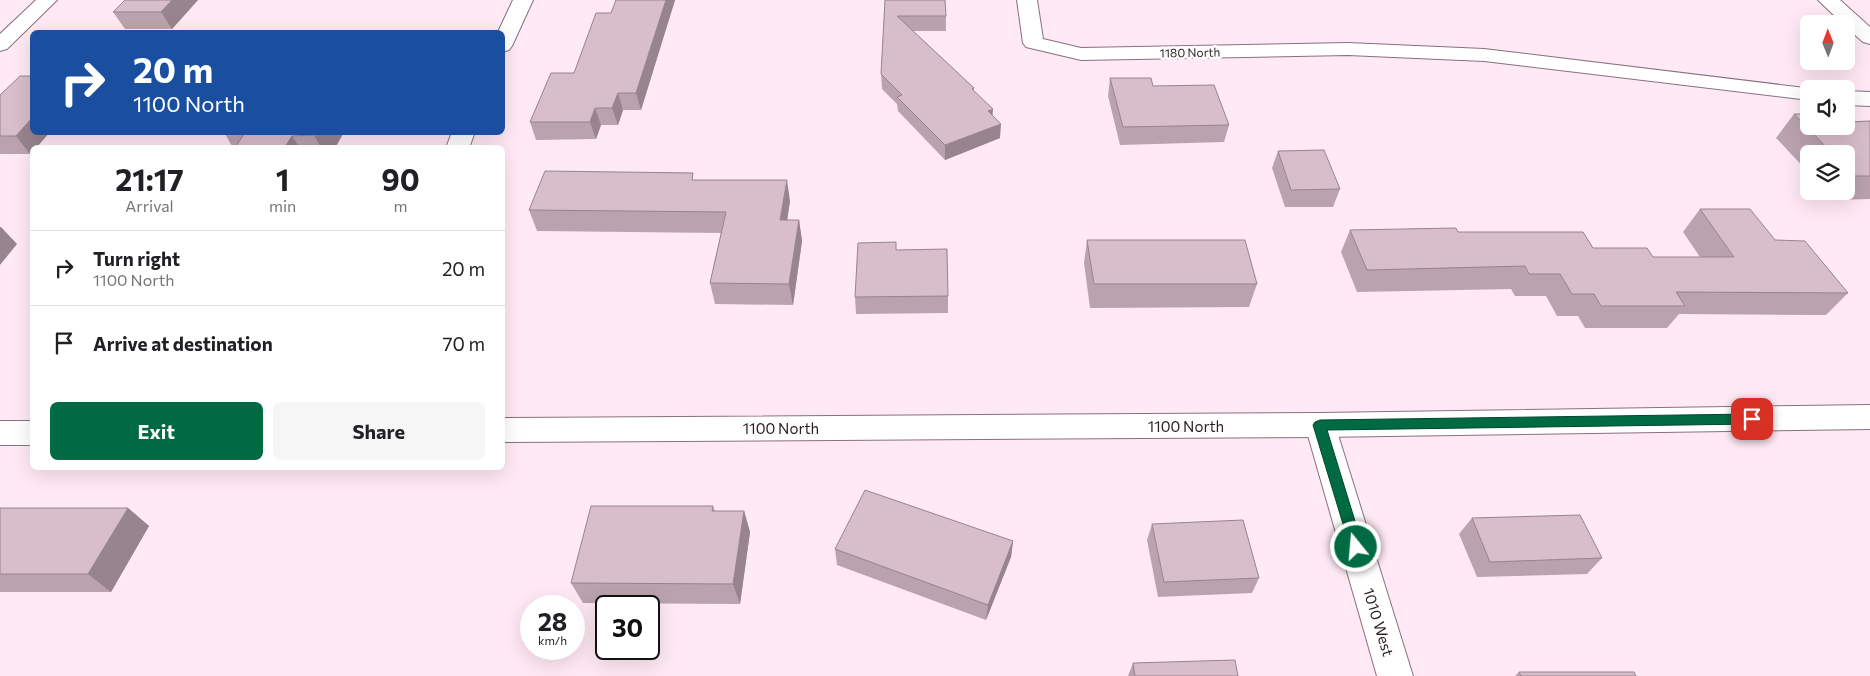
<!DOCTYPE html>
<style>
body{margin:0;font-family:Commissioner,sans-serif;background:#f6f6f6;color:#202124;height:100vh;display:flex;flex-direction:column;font-size:19px;white-space:nowrap}
*{box-sizing:border-box;margin:0}
p{font-size:16px;color:#757577}
.icon{flex:none;width:28px;height:28px;fill:none;stroke:currentColor;stroke-width:2;stroke-linecap:round;stroke-linejoin:round}
.map{position:relative;flex:1;overflow:hidden}
.drawer{position:absolute;left:30px;top:145px;width:475px;height:325px;display:flex;flex-direction:column;background:#fff;border-radius:8px;box-shadow:0 5px 20px #0002}
.drawer>*{flex:none}
.hud{position:absolute;left:30px;top:30px;width:475px;height:105px;border-radius:8px;box-shadow:0 5px 20px #0002;background:#1a4fa0;color:#fff;overflow:hidden}
.needle{width:32px;rotate:359deg}
.buttons{position:absolute;left:1800px;top:15px;display:grid;gap:10px}
.buttons a{display:grid;place-items:center;width:55px;height:55px;border-radius:8px;background:#fff;box-shadow:0 5px 20px #0002;font-size:25px}
.speed{position:absolute;left:520px;top:595px;display:flex;gap:10px;font-size:25px;font-weight:700;text-align:center}
.speed>*{display:grid;place-content:center;width:65px;height:65px;border-radius:50%;background:#fff;box-shadow:0 5px 20px #0002;line-height:1}
.speed small{font-size:12px;font-weight:400}
.speed .limit{border:2px solid #111;border-radius:8px;background:#fff;color:#111}
.pin{position:absolute;display:grid;place-items:center;width:42px;height:42px;color:#fff;margin:-21px;border-radius:10px;box-shadow:0 2px 8px #0006}
.me{position:absolute;width:55px;margin:-28px;rotate:343deg;stroke-linejoin:round;filter:drop-shadow(0 0 4px #0008)}
.turn{display:flex;align-items:center;gap:18px;height:105px;padding:0 20px;font-size:22px}
.turn .icon{width:65px;height:65px;stroke-width:2.5}
.turn b{display:block;font-size:35px;line-height:42px}
.eta{display:flex;justify-content:space-evenly;align-items:center;height:85px;text-align:center}
.eta b{font-size:30px;font-weight:700;line-height:35px}
.primary-button{display:flex;gap:10px;margin-top:auto;padding:10px 20px}
.primary-button a{flex:1;height:58px;border-radius:8px;background:#006b42;color:#fff;font-size:20px;font-weight:700;line-height:58px;text-align:center}
.primary-button a+a{background:#f6f6f6;color:#202124}
ul{padding:0;list-style:none}
li{display:flex;align-items:center;gap:15px;height:75px;padding:0 20px;border-top:1px solid #e0e0e0}
li div{flex:1}
li b{display:block;font-size:19px}
li em{font-style:normal}
.map>svg:first-child{display:block}
</style>
<div class="map">
<svg width="1870" height="676" viewBox="0 0 1870 676">
<rect width="100%" height="100%" fill="#ffe9f4"/>
<g fill="none" stroke-linecap="round" stroke-linejoin="round">
<!-- minor casing -->
<g stroke="#89707d" stroke-width="2">
<path id="minor" d="M36 0H57L7 49 0 51V34Z
M513 0H533L512 46 509 50 502 52V32H498Z
M1017 0H1037L1043 39 1081 48 1348 43 1484 49 1814 89H1809V100L1484 61 1348 55 1081 60 1026 47 1023 43Z
M1818 0H1840L1870 27V44L1863 42 1846 27V24H1843Z
M1846 91 1870 92V106L1846 105Z
M452 132H475L469 148H446Z
M1320 413 1330 417 1335 425 1413 676H1377L1305 425 1310 417Z"/>
</g>
<!-- secondary casing -->
<g stroke="#89707d" stroke-width="2">
<path id="secondary" d="M1870 405V429L1320 437 502 442V418L1320 413Z
M0 421H32V445H0Z"/>
</g>
<!-- minor -->
<use href="#minor" fill="#fff" fill-rule="evenodd"/>
<!-- secondary -->
<use href="#secondary" fill="#fff" fill-rule="evenodd"/>
</g>
<!-- wall -->
<path fill="#baa3ae" d="M198 0 172 29H125L113 12Z
M616 0H675L641 110H623L618 125H601L596 139 536 140 530 122 574 73 611 13Z
M885 0 946 16V31H913L974 88V91L992 115 1000 138 945 160 898 111 897 104 882 89 881 74Z
M1110 78 1153 86 1229 125 1224 142 1120 145 1108 96Z
M0 95 50 132 36 148H32V151L30 154H0Z
M1794 114 1849 122 1870 121V199L1834 200 1826 191H1846V154H1809V173L1776 138Z
M224 132H344L335 148H233Z
M1278 151 1340 189 1333 207H1285L1272 168Z
M695 180 790 201 787 220H799L802 241 793 305 715 304 710 283 721 233 537 231 529 210Z
M1700 209 1775 240 1848 293 1826 315 1679 314 1667 328H1585L1578 316H1557L1546 296H1515L1511 289 1357 292 1341 252 1350 230 1458 232 1653 257H1700L1683 232Z
M1087 240 1257 284 1249 307 1090 308 1084 263Z
M897 250 948 296V313L856 314 855 297Z
M713 506 715 511H744L750 532 740 604 583 603 571 583Z
M0 508H128L149 526 111 592H0Z
M1472 518 1602 558 1587 574 1477 577 1459 534Z
M1152 524 1259 578 1252 593 1158 597 1147 540Z
M1013 541 1011 557 986 620 837 565 835 549Z
M1133 663 1238 676H1128Z
M1519 672 1636 676H1515Z"/>
<!-- shaded-wall -->
<path fill="#97848d" d="M172 0H198L172 29 161 12Z
M666 0H675L641 110 636 93Z
M618 93 623 110 618 125 612 108Z
M595 108 601 125 596 139 590 122Z
M993 109 992 124 988 111Z
M32 118V132H50L36 148H32V151L30 154 16 136Z
M1001 124 1000 138 945 160V145Z
M316 132H344L335 148H321L314 135Z
M292 136 300 148H285V147Z
M787 180 790 201 784 241 780 220Z
M799 220 802 241 793 305 789 284Z
M0 227H1L17 244 0 265Z
M128 508 149 526 111 592 88 574Z
M744 511 750 532 740 604 733 584Z
M1013 541 1011 557 986 620 988 605Z"/>
<!-- building -->
<path fill="#d8bdca" stroke="#97848d" d="M125 0H172L161 12H113Z
M616 0H666L636 93H618L612 108H595L590 122H530L551 73H574L596 13H611Z
M885 0H945L946 16H897L974 88 972 89 993 109 988 111 1001 124 945 145 897 97 902 95 881 74Z
M20 76H32V118L16 136H0V95Z
M1110 78H1151L1153 86 1214 85 1229 125 1123 127Z
M1794 114H1809V126H1846V119L1849 122 1870 121V176H1855L1846 167V154H1833Z
M245 132H316L314 135 292 136 285 147 235 148Z
M1324 150 1340 189 1291 190 1278 151Z
M545 171 693 173 692 180H787L780 220H799L789 284 710 283 726 212 529 210Z
M1700 209H1750L1775 240 1805 241 1848 293 1676 292 1685 306H1601L1594 294H1572L1560 274H1529L1525 266 1367 270 1350 230 1456 228 1458 232H1583L1593 248H1647L1653 257H1734Z
M1087 240H1245L1257 284H1094Z
M896 242V250L947 249 948 296 855 297 858 243Z
M865 490 1013 541 988 605 835 549Z
M591 506H713L712 511H744L733 584 571 583Z
M0 508H128L88 574H0Z
M1580 515 1602 558 1490 562 1472 518Z
M1243 520 1259 578 1164 582 1152 524Z
M1235 660 1238 676H1135L1133 663Z
M1519 672H1634L1636 676H1521Z"/>
<!-- route -->
<path fill="#006b42" stroke="#00462b" d="M1752 414 1756 416 1758 419 1756 423 1752 424 1327 430 1363 547 1361 551 1356 553 1352 551 1350 547 1313 425 1315 422 1320 420Z"/>
<g text-anchor="middle" dominant-baseline="central" stroke-width="5" stroke-linejoin="round" paint-order="stroke">
<!-- far-street labels -->
<g font-size="12" fill="#281e23" stroke="#fdfdfd">
<text transform="translate(1190 52) rotate(-1)">1180 North</text>
</g>
<!-- street labels -->
<g font-size="15" fill="#281e23" stroke="#fdfdfd">
<text x="1186" y="426">1100 North</text>
<text x="781" y="428">1100 North</text>
<text transform="translate(1379 622) rotate(73)">1010 West</text>
</g>
</g>
</svg>
<div class="buttons">
<a><svg class="needle" viewBox="-14 -14 28 28"><path d="M0-13l5 13h-10z" fill="#e53935"/><path d="M0 13l5-13h-10z" fill="#757577"/></svg></a>
<a><svg class="icon" aria-label="sound" viewBox="0 0 24 24"><path d="M4 9h4l5-4v14l-5-4H4zM17 9q2 3 0 6"/></svg></a>
<a><svg class="icon" aria-label="layers" viewBox="0 0 24 24"><path d="M12 4l9 5-9 5-9-5zM3 14l9 5 9-5"/></svg></a>
</div>
<div class="speed"><div>28<small>km/h</small></div><div class="limit">30</div></div>
<div class="pin" style="left:1752px;top:419px;background:#d93025"><svg class="icon" aria-label="arrive" viewBox="0 0 24 24"><path d="M6 21V4h12l-3 4 3 4H6"/></svg></div>
<svg class="me" style="left:1356px;top:547px" viewBox="-20 -20 40 40"><circle r="17" fill="#006b42" stroke="#fff" stroke-width="3"/><path d="M0-11L8 9 0 5-8 9z" fill="#fff"/></svg>
<div class="hud">
<div class="turn"><svg class="icon" aria-label="right" viewBox="0 0 24 24"><path d="M7 20v-9h11M14 6l5 5-5 5"/></svg><div><b>20 m</b>1100 North</div></div>
</div>
<section class="drawer">
<div class="eta">
<div><b>21:17</b><p>Arrival</p></div>
<div><b>1</b><p>min</p></div>
<div><b>90</b><p>m</p></div>
</div>
<ul>
<li><svg class="icon" aria-label="right" viewBox="0 0 24 24"><path d="M7 20v-9h11M14 6l5 5-5 5"/></svg><div><b>Turn right</b><p>1100 North</p></div><em>20 m</em></li>
<li><svg class="icon" aria-label="arrive" viewBox="0 0 24 24"><path d="M6 21V4h12l-3 4 3 4H6"/></svg><div><b>Arrive at destination</b></div><em>70 m</em></li>
</ul>
<div class="primary-button"><a>Exit</a><a>Share</a></div>
</section>
</div>
